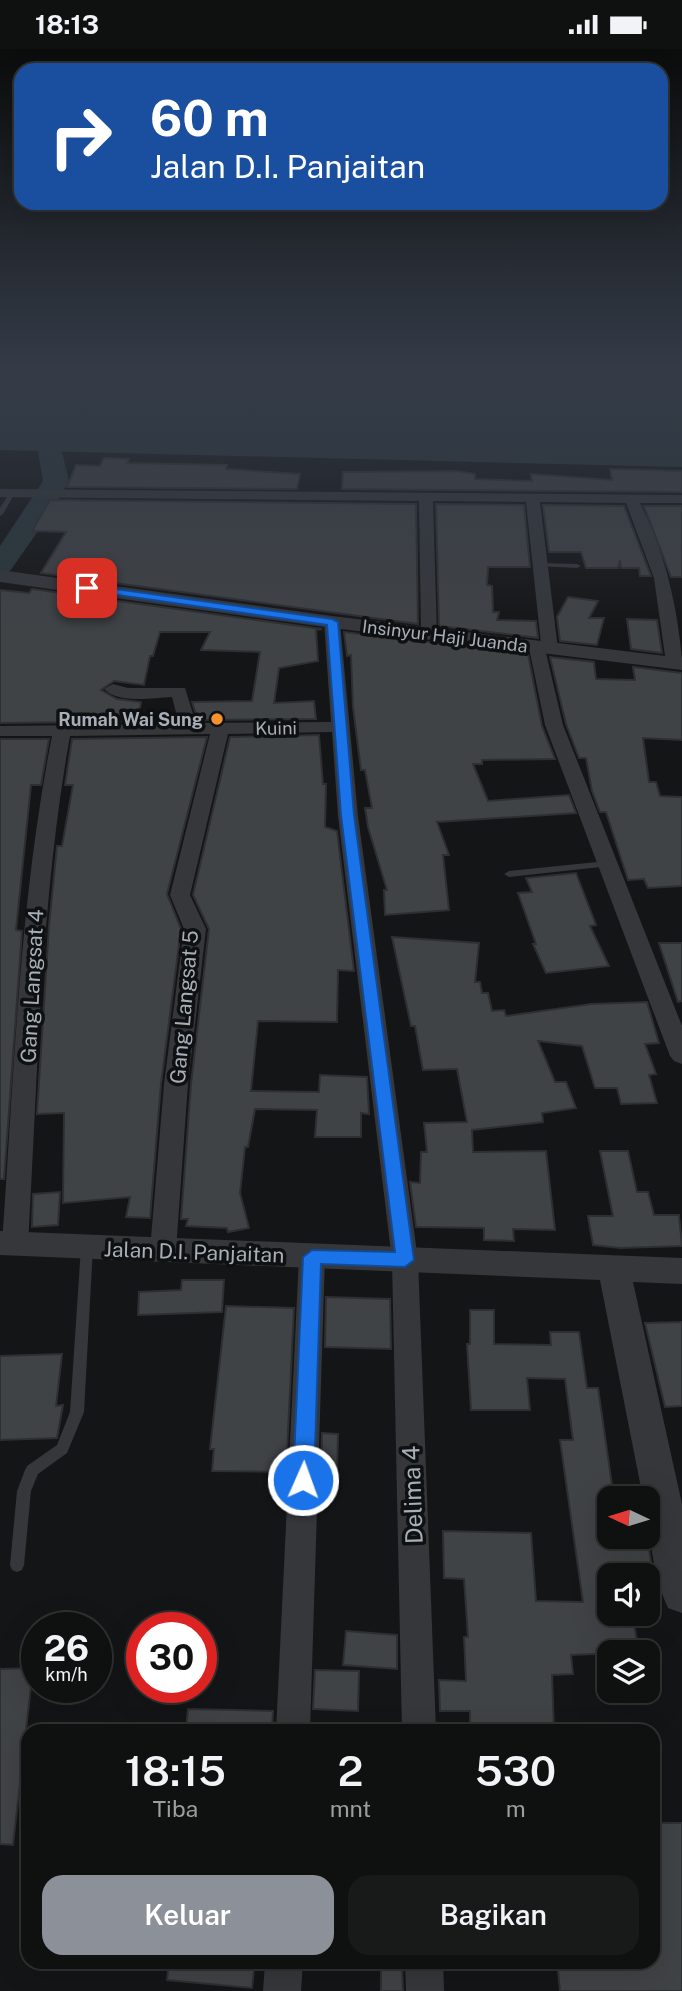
<!DOCTYPE html>
<html lang="id">
<style>
body{margin:0;font-family:"Public Sans",sans-serif;background:#181919;color:#f1f3f6;height:100vh;display:flex;flex-direction:column;font-size:26px;white-space:nowrap}
*{box-sizing:border-box;margin:0}
p{font-size:23px;color:#9b9d9f}
.icon{flex:none;width:38px;height:38px;fill:none;stroke:currentColor;stroke-width:2;stroke-linecap:round;stroke-linejoin:round}
.map{position:relative;flex:1;overflow:hidden}
.sheet{position:absolute;left:21px;top:1675px;width:639px;height:245px;display:flex;flex-direction:column;background:#0f1010;border-radius:21px;box-shadow:0 7px 28px #0002,0 0 0 2px #2f3030}
.sheet>*{flex:none}
.guide{position:absolute;left:14px;top:14px;width:654px;height:147px;border-radius:21px;box-shadow:0 7px 28px #0002,0 0 0 2px #2f3030;background:#1a4fa0;color:#fff;overflow:hidden}
.needle{width:46px;rotate:274deg}
.controls{position:absolute;left:597px;top:1437px;display:grid;gap:14px}
.controls a{display:grid;place-items:center;width:63px;height:63px;border-radius:14px;background:#0f1010;box-shadow:0 7px 28px #0002,0 0 0 2px #2f3030;font-size:35px}
.speed{position:absolute;left:21px;top:1563px;display:flex;gap:14px;font-size:35px;font-weight:700;text-align:center}
.speed>*{display:grid;place-content:center;width:91px;height:91px;border-radius:50%;background:#0f1010;box-shadow:0 7px 28px #0002,0 0 0 2px #2f3030;line-height:1}
.speed small{font-size:18px;font-weight:400}
.speed .limit{border:10px solid #d22;background:#fff;color:#111}
.pin{position:absolute;display:grid;place-items:center;width:60px;height:60px;color:#fff;margin:-30px;border-radius:14px;box-shadow:0 4px 10px #0006}
.me{position:absolute;width:77px;margin:-38px;rotate:2deg;stroke-linejoin:round;filter:drop-shadow(0 0 5px #0008)}
.turn{display:flex;align-items:center;gap:24px;height:147px;padding:0 21px;font-size:32px}
.turn .icon{width:91px;height:91px;stroke-width:2.5}
.turn b{display:block;font-size:49px;line-height:60px}
.eta{display:flex;justify-content:space-evenly;align-items:center;height:119px;text-align:center}
.eta b{font-size:42px;font-weight:600;line-height:49px}
.button{display:flex;gap:14px;margin-top:auto;padding:14px 21px}
.button a{flex:1;height:80px;border-radius:21px;background:#8c9099;color:#fff;font-size:28px;font-weight:600;line-height:80px;text-align:center}
.button a+a{background:#181919;color:#f1f3f6}
.status{display:flex;justify-content:space-between;align-items:center;height:49px;padding:0 35px;background:#0f1010;direction:ltr}
.status svg{height:19px;fill:currentColor}
.map>svg:first-child{display:block}
</style>
<div class="status"><b>18:13</b><svg viewBox="0 0 49 12"><path d="M0 12V9h3v3zM5 12V6h3v6zM10 12V3h3v9zM15 12V0h3v12zM26 1h20v11H26zM47 4h2v5h-2z"/></svg></div>
<div class="map">
<svg width="682" height="1942" viewBox="0 0 682 1942">
<rect width="100%" height="100%" fill="#141516"/>
<!-- water -->
<path fill="#2a363b" d="M0 317H682V418L0 401Z"/>
<g fill="none" stroke-linecap="round" stroke-linejoin="round">
<!-- river -->
<path fill="#2a363b" fill-rule="evenodd" d="M92 317H114L62 403 69 432 50 465 10 522 0 524V497L43 432 38 403Z"/>
</g>
<!-- building -->
<path fill="#404346" stroke="#2e2f32" stroke-width="2" d="M104 409 129 410 127 414 227 416 226 420 300 425 297 440 67 438 76 416 100 417Z
M610 420 682 422V443L342 440 343 423 457 422 475 425V430L532 432 531 425 612 431Z
M50 451 416 455 418 575 41 524 66 483 32 482Z
M436 455 524 456 530 518H488L487 536 492 537 493 563H499L497 571 536 572 538 589 439 577Z
M543 456 624 457 651 527H640L639 519H621L620 511 618 519H586L581 503H549Z
M644 457H682V528H671Z
M32 540 322 580 316 581 318 612 279 619 274 654 314 652 316 670 198 671 192 653 252 652 260 603 201 601 210 583H160L153 607H150L144 636 114 632 101 641 117 650 141 653 138 670 176 672 0 674V541L29 544Z
M568 548 598 552 589 569H604L597 596 560 592 557 568Z
M627 570 657 571 662 604 631 600Z
M344 583 528 605 542 677 555 710 482 711V715H473L488 752 569 746 576 764 437 773 449 806H443L449 861 385 866 384 841H387L368 778 365 759H372L365 721H361L353 658 351 606 347 607Z
M550 608 594 613 596 630 635 631 633 618 682 624V691L643 689 649 733H656L660 747 682 748V837L648 839 644 830 628 831 606 763H600L592 742 586 709H579L566 675Z
M319 686 323 735H326L325 778 337 782 354 922 338 921 337 973 258 972 251 1042 319 1043 320 1026 367 1028 369 1065 361 1064V1088H315L317 1061 255 1060 248 1098H245L240 1144 249 1179 228 1183 227 1179 186 1177 188 1170H181L191 1035 209 880 193 846 230 688Z
M207 688 167 845 181 880 161 1035 150 1169 126 1168 130 1148 63 1154 64 1064 37 1065 49 877 57 797H62L73 736H65L72 690Z
M0 690H49L41 736H31L16 881 22 882 4 1130H0Z
M576 824 596 876 590 877 609 917 546 924 533 895H536L518 844 532 843 526 829Z
M392 888 479 894 475 933H480L482 944H488L492 962 504 961 506 967 591 955 647 953 659 994 645 995 656 1025 649 1026 657 1054 621 1055 617 1039H595L582 997 538 992 555 1033H566L576 1059 542 1064 543 1073 472 1081 473 1103 546 1102 555 1181 513 1180 514 1192 484 1191V1179L416 1178 410 1133 420 1134 421 1103H427L424 1074 467 1073 457 1020 423 1021 415 977H411Z
M659 894H682V952L678 953Z
M600 1102H628L637 1143H648L654 1166H679L682 1197 620 1199 593 1196 588 1167H613Z
M60 1143 58 1176 32 1178 33 1145Z
M182 1231H224L222 1263 138 1266 139 1243 181 1241Z
M326 1248 390 1250 391 1300 325 1298Z
M226 1257 294 1259 286 1423 212 1422 214 1400H210Z
M470 1261H494V1295L551 1296 550 1283H579L587 1339H598L612 1436H609V1488H647L651 1513 623 1515 625 1526H609V1564H632L639 1603 571 1606 573 1625 552 1626 554 1682H470V1662H440L439 1631 466 1632 464 1588H468L464 1530 444 1529 443 1482 531 1484 536 1552 583 1553 560 1391H573L565 1330 527 1329 530 1361H471L467 1295H470Z
M682 1273V1357L665 1358 645 1274Z
M62 1305 56 1357 63 1356 57 1389 0 1391V1307Z
M322 1384 338 1385 337 1424 321 1423Z
M346 1582 397 1586V1620L343 1616Z
M33 1619 13 1796 0 1795V1620Z
M315 1621 359 1622 358 1662 313 1660Z
M188 1660 273 1662 272 1682H186Z
M653 1774H682V1942H560L557 1913H653Z
M169 1913H255L252 1939 167 1931Z
M381 1913H402L403 1942H381Z"/>
<g fill="none" stroke-linecap="round" stroke-linejoin="round">
<!-- service -->
<path fill="#35373b" fill-rule="evenodd" d="M10 443 15 444 3 465 0 467V459Z
M540 514 577 515 581 517 577 519 538 517 536 516Z
M607 812 612 815 610 817 509 828 504 825 509 822Z
M87 1193 91 1195 93 1198 84 1363 67 1404 38 1425 31 1442 24 1516 22 1521 17 1523 12 1521 10 1516 17 1442 25 1421 27 1417 57 1396 70 1363 81 1198 83 1195Z"/>
<!-- minor -->
<path fill="#35373b" fill-rule="evenodd" d="M0 440 682 446V454H640C665 504 677 555 682 610L680 618 674 619 666 614 654 529 626 454 540 453 558 600 556 604H546L563 676 682 977V1015L674 1012 670 1007 545 676 529 599 531 595H541L526 453 433 452 437 585 429 590 421 585 419 452 0 448Z
M332 568 340 573 358 767 418 1211 436 1682H402L392 1211 338 767 332 683 228 685 190 846 206 880 188 1035 176 1201 172 1208 163 1211 154 1208 150 1201 164 1035 184 880 170 846 210 685 70 687C40 855 38 1025 28 1195L24 1202 15 1205 6 1202 2 1195C14 1025 19 855 52 687H0V677L179 675 172 648C152 649 119 655 104 640L113 635 128 639H185L196 674 331 673 324 573Z
M312 1198 321 1201 325 1208 310 1682H276L299 1208 303 1201Z
M265 1913H303L301 1942H263Z
M405 1913H443L444 1942H406Z"/>
<!-- tertiary -->
<path fill="#35373b" fill-rule="evenodd" d="M0 521 332 567 682 609V621L332 579 0 533Z
M0 1182 682 1209V1235L633 1233 682 1455V1564L668 1559C653 1527 648 1484 648 1449H643L600 1231 0 1206Z"/>
</g>
<!-- sky -->
<linearGradient id="sky" x2="0" y2="1"><stop stop-color="#0b0c0c"/><stop offset="0.54" stop-color="#343b47"/><stop offset="1" stop-color="#343b47" stop-opacity="0"/></linearGradient>
<rect width="682" height="588" fill="url(#sky)"/>
<!-- route -->
<path fill="#1a73e8" stroke="#114b97" stroke-width="2" d="M87 536 332 570 338 573 354 766 414 1211 405 1218 321 1215 314 1431 311 1437 303 1440 296 1437 293 1431 303 1208 312 1201 395 1203 341 766 327 576 83 541V537Z"/>
<!-- markers -->
<circle fill="#f7912c" stroke="#0f1011" stroke-width="2.5" cx="217" cy="670" r="7"/>
<g text-anchor="middle" dominant-baseline="central" stroke-width="7" stroke-linejoin="round" paint-order="stroke">
<!-- far-street labels -->
<g font-size="18" fill="#a6aeb7" stroke="#0f1011">
<text transform="translate(445 587) rotate(7)">Insinyur Haji Juanda</text>
<text transform="translate(276 679) rotate(-1)">Kuini</text>
</g>
<!-- far-poi labels -->
<g font-size="18" font-weight="bold" fill="#a6aeb7" stroke="#0f1011" text-anchor="end">
<text x="203" y="670">Rumah Wai Sung</text>
</g>
<!-- street labels -->
<g font-size="21" fill="#a6aeb7" stroke="#0f1011">
<text transform="translate(32 937) rotate(-87)">Gang Langsat 4</text>
<text transform="translate(184 958) rotate(-85)">Gang Langsat 5</text>
<text transform="translate(194 1203) rotate(2)">Jalan D.I. Panjaitan</text>
</g>
<!-- near-street labels -->
<g font-size="24" fill="#a6aeb7" stroke="#0f1011">
<text transform="translate(412 1446) rotate(-92)">Delima 4</text>
</g>
</g>
</svg>
<div class="controls">
<a><svg class="needle" viewBox="-14 -14 28 28"><path d="M0-13l5 13h-10z" fill="#e53935"/><path d="M0 13l5-13h-10z" fill="#9b9d9f"/></svg></a>
<a><svg class="icon" aria-label="sound" viewBox="0 0 24 24"><path d="M4 9h4l5-4v14l-5-4H4zM17 9q2 3 0 6"/></svg></a>
<a><svg class="icon" aria-label="layers" viewBox="0 0 24 24"><path d="M12 4l9 5-9 5-9-5zM3 14l9 5 9-5"/></svg></a>
</div>
<div class="speed"><div>26<small>km/h</small></div><div class="limit">30</div></div>
<div class="pin" style="left:87px;top:539px;background:#d93025"><svg class="icon" aria-label="arrive" viewBox="0 0 24 24"><path d="M6 21V4h12l-3 4 3 4H6"/></svg></div>
<svg class="me" style="left:303px;top:1431px" viewBox="-20 -20 40 40"><circle r="17" fill="#1a73e8" stroke="#fff" stroke-width="3"/><path d="M0-11L8 9 0 5-8 9z" fill="#fff"/></svg>
<div class="guide">
<div class="turn"><svg class="icon" aria-label="right" viewBox="0 0 24 24"><path d="M7 20v-9h11M14 6l5 5-5 5"/></svg><div><b>60 m</b>Jalan D.I. Panjaitan</div></div>
</div>
<section class="sheet">
<div class="eta">
<div><b>18:15</b><p>Tiba</p></div>
<div><b>2</b><p>mnt</p></div>
<div><b>530</b><p>m</p></div>
</div>
<div class="button"><a>Keluar</a><a>Bagikan</a></div>
</section>
</div>
